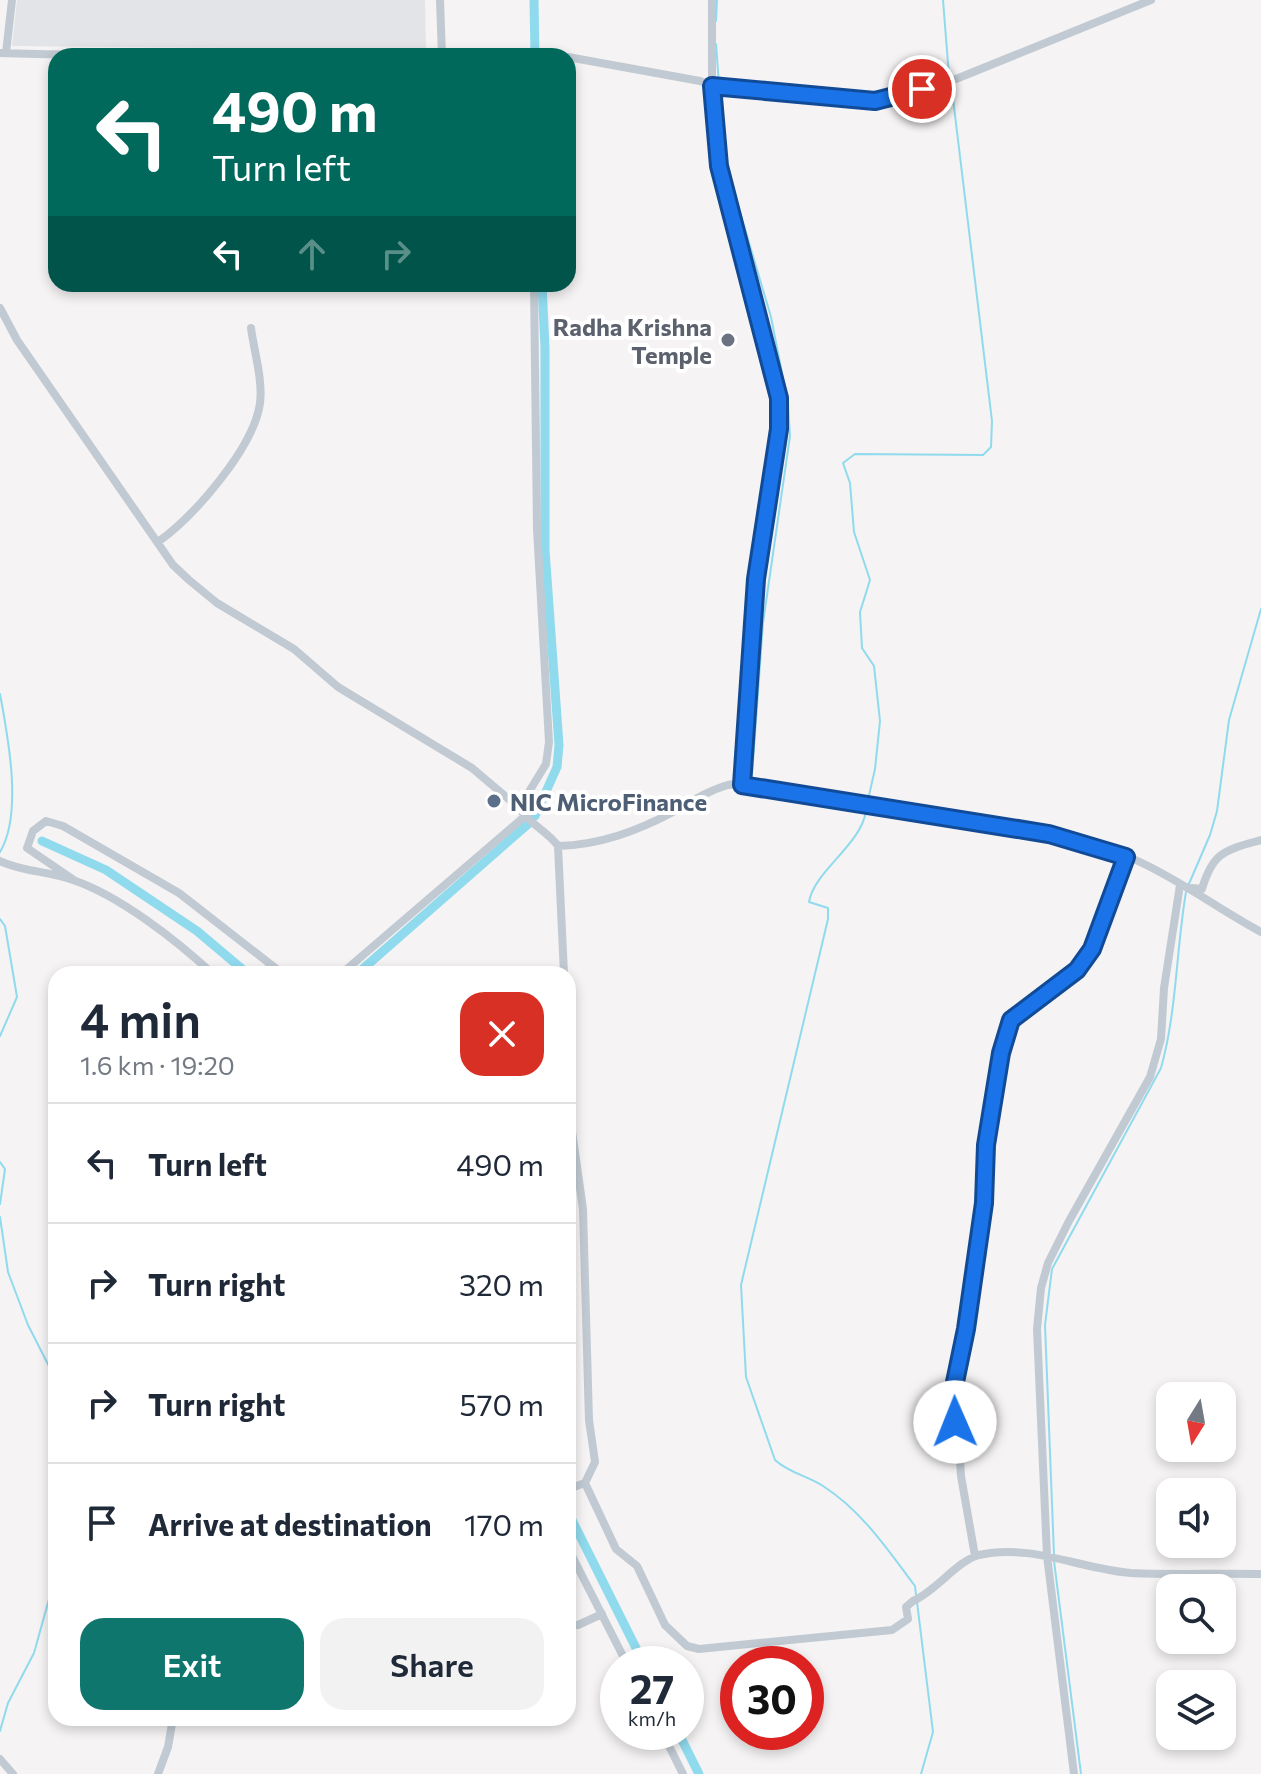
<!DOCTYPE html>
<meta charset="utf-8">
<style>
body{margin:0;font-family:Commissioner,sans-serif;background:#f2f2f3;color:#1f2937;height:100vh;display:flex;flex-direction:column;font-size:30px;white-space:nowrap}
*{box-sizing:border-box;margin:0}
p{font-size:26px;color:#747a83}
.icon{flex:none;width:44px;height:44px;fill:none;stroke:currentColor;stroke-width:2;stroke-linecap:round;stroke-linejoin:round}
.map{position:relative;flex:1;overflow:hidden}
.drawer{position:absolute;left:48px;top:966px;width:528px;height:760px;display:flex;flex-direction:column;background:#fff;border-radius:24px;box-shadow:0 4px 12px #0003}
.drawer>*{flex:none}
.guide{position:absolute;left:48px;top:48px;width:528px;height:244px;border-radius:24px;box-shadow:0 4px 12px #0003;background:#00695c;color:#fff;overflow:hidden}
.needle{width:52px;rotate:191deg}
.fabs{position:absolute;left:1156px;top:1382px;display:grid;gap:16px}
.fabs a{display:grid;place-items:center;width:80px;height:80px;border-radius:16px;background:#fff;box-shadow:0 4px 12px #0003;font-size:40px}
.speed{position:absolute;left:600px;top:1646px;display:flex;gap:16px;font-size:40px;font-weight:700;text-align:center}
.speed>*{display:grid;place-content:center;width:104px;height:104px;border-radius:50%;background:#fff;box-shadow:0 4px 12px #0003;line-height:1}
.speed small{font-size:20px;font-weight:400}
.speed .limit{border:12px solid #d22;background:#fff;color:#111}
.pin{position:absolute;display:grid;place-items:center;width:68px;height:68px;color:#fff;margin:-34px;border:4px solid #fff;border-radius:50%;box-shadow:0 2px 8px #0007}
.me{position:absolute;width:88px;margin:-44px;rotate:359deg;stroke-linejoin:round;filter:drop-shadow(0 0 6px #0008)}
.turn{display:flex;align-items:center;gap:28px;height:168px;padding:0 32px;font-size:36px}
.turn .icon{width:104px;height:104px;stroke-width:2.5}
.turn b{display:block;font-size:56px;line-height:68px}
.lanes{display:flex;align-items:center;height:76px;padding:0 32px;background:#0003;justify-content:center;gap:40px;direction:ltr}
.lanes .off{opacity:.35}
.round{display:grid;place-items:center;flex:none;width:84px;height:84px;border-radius:24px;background:#f2f2f3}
.overview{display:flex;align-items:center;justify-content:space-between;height:136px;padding:0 32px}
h1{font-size:48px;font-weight:600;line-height:60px}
.cta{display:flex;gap:16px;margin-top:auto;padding:16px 32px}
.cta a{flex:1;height:92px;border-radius:24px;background:#0f766e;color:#fff;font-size:32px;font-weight:600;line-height:92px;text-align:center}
.cta a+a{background:#f2f2f3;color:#1f2937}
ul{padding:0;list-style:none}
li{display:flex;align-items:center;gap:24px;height:120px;padding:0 32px;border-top:2px solid #e0e1e3}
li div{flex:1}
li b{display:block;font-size:30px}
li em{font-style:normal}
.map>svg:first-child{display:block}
</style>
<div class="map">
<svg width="1261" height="1774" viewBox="0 0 1261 1774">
<rect width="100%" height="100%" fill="#f5f3f3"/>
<!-- airport -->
<path fill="#e2e4e7" d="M17 0H425L426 50 12 46Z"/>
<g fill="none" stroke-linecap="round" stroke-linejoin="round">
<!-- stream -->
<path stroke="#90daee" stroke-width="2" d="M943 0 949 76
M716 21 717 0
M716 44 719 85
M719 91 721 148 771 317 788 404 790 436 763 623 752 775
M0 694C8 737 23 814 0 852
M867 804 875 769 880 721 874 666 862 648 860 612 870 580 854 532 850 483 843 463 855 454 983 455 991 447 992 421 951 82
M866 811C861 845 814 871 809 902L828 908V919L741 1285 746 1377 775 1460C789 1473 808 1476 823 1486 862 1511 888 1550 915 1586L916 1595
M1188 886 1210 835 1217 811 1229 720 1261 609
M0 919 5 926 17 997 0 1036
M0 1162 5 1169 0 1204
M0 1217 8 1272 28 1325 56 1380
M1054 1554 1045 1325 1052 1269 1161 1068C1177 1011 1176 950 1186 892
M1054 1561 1081 1774
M917 1602 933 1732 921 1774
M0 1731 8 1703 34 1653 56 1574"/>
<!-- canal -->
<path stroke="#90daee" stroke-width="9" d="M534 0 535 56
M535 816 557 767 559 745 545 550V348L542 284
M42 841 106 870 197 931 248 974
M357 974 528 824
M568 1512 644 1664
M678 1732 699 1774"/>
<!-- street -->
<path stroke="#c1cad2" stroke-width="8" d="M440 0 442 56
M712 0V86L719 166 779 398V429L756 579 742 785
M0 53C90 57 180 51 269 56
M6 53 12 0
M568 57 700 81 724 89 875 101 956 79 1151 0
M534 284 537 529 549 742 546 764 519 808C528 823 547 831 558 846 600 845 637 831 673 812 691 802 709 790 728 785 758 778 827 800 860 806 948 822 1059 824 1140 862 1183 882 1220 910 1261 932
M0 308 17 340 173 565 189 580 217 603 294 649 338 687 472 768 519 808
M158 542C194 516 254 448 260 403 263 380 254 351 251 328
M558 846 564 974
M0 861C23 872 49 871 73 880 120 896 176 940 213 974
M74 880 27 848 33 831 46 821 63 826 179 893 283 974
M1192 888 1202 889C1213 851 1226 850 1261 840
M341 974 524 817
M568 1047 570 1117 583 1209 589 1420 595 1462 585 1483 568 1489
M585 1483 616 1549 637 1566 665 1625 687 1646 699 1649 892 1630 908 1619 906 1607 913 1601C936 1591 957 1561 979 1555 1029 1543 1081 1569 1131 1573 1174 1575 1218 1573 1261 1574
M568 1548 627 1664
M975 1556 961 1476 955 1382 966 1329 984 1203 986 1145 1001 1053 1011 1020 1077 970 1092 949 1126 857
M568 1626 578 1625 602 1614
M662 1732 683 1774
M0 1759 13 1774
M158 1774 168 1747 173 1718
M1074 1774 1047 1556 1037 1329 1041 1288 1048 1263 1069 1221 1150 1077 1161 1039 1164 988 1180 885"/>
</g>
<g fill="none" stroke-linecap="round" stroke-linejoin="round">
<!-- route casing -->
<g stroke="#114b97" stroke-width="20">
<path id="route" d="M922 89 875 101 712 86 719 166 779 398V429L756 579 742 785 1049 834 1126 857 1092 949 1077 970 1011 1020 1001 1053 986 1145 984 1203 966 1329 955 1382V1422"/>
</g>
<!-- route -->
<use href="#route" stroke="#1a73e8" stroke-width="14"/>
</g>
<!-- markers -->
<circle fill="#6b7280" stroke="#fff" stroke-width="3" cx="728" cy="340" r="8"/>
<circle fill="#5c6f8a" stroke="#fff" stroke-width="3" cx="494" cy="801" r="8"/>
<g text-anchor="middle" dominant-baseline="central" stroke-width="8" stroke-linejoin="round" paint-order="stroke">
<!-- worship labels -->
<g font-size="24" font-weight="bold" fill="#5b616d" stroke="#fff" text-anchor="end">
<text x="712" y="326">Radha Krishna<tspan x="712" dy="28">Temple</tspan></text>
</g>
<!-- service labels -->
<g font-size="24" font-weight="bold" fill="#4e5e75" stroke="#fff" text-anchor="start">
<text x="510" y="801">NIC MicroFinance</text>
</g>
</g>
</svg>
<div class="fabs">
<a><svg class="needle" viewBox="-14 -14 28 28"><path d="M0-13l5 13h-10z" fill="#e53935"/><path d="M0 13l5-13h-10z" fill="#747a83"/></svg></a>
<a><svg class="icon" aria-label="sound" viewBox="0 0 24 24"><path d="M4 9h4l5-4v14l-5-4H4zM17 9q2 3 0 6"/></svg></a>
<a><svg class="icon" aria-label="search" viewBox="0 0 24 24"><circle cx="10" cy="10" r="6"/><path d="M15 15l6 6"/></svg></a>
<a><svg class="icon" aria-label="layers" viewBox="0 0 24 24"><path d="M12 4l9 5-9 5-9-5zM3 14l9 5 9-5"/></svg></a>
</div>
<div class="speed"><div>27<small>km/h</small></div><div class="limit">30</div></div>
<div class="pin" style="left:922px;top:89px;background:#d93025"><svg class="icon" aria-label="arrive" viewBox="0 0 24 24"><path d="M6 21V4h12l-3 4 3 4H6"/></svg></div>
<svg class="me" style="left:955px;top:1422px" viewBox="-20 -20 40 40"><circle r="19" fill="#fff"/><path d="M0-13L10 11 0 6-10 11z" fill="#1a73e8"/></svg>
<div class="guide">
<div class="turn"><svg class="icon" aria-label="left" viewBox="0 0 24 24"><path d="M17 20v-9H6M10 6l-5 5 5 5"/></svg><div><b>490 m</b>Turn left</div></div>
<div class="lanes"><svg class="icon" aria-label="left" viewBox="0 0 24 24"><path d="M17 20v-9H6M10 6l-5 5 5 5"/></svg><svg class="icon off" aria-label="ahead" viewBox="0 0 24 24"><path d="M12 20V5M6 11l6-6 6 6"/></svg><svg class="icon off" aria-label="right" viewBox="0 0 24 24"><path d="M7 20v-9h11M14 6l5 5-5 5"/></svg></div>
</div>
<section class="drawer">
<div class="overview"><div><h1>4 min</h1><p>1.6 km · 19:20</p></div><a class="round" style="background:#d93025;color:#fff"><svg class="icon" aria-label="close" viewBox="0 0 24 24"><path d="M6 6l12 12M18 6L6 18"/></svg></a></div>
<ul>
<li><svg class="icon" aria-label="left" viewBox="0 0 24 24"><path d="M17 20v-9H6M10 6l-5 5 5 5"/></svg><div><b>Turn left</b></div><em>490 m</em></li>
<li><svg class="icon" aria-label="right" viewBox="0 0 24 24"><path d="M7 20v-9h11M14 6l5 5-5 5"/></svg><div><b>Turn right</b></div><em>320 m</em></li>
<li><svg class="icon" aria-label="right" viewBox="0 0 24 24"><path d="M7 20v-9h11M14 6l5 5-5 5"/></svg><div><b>Turn right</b></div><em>570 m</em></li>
<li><svg class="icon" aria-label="arrive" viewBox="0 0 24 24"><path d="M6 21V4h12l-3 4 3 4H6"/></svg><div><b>Arrive at destination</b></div><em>170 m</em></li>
</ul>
<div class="cta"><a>Exit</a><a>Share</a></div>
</section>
</div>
